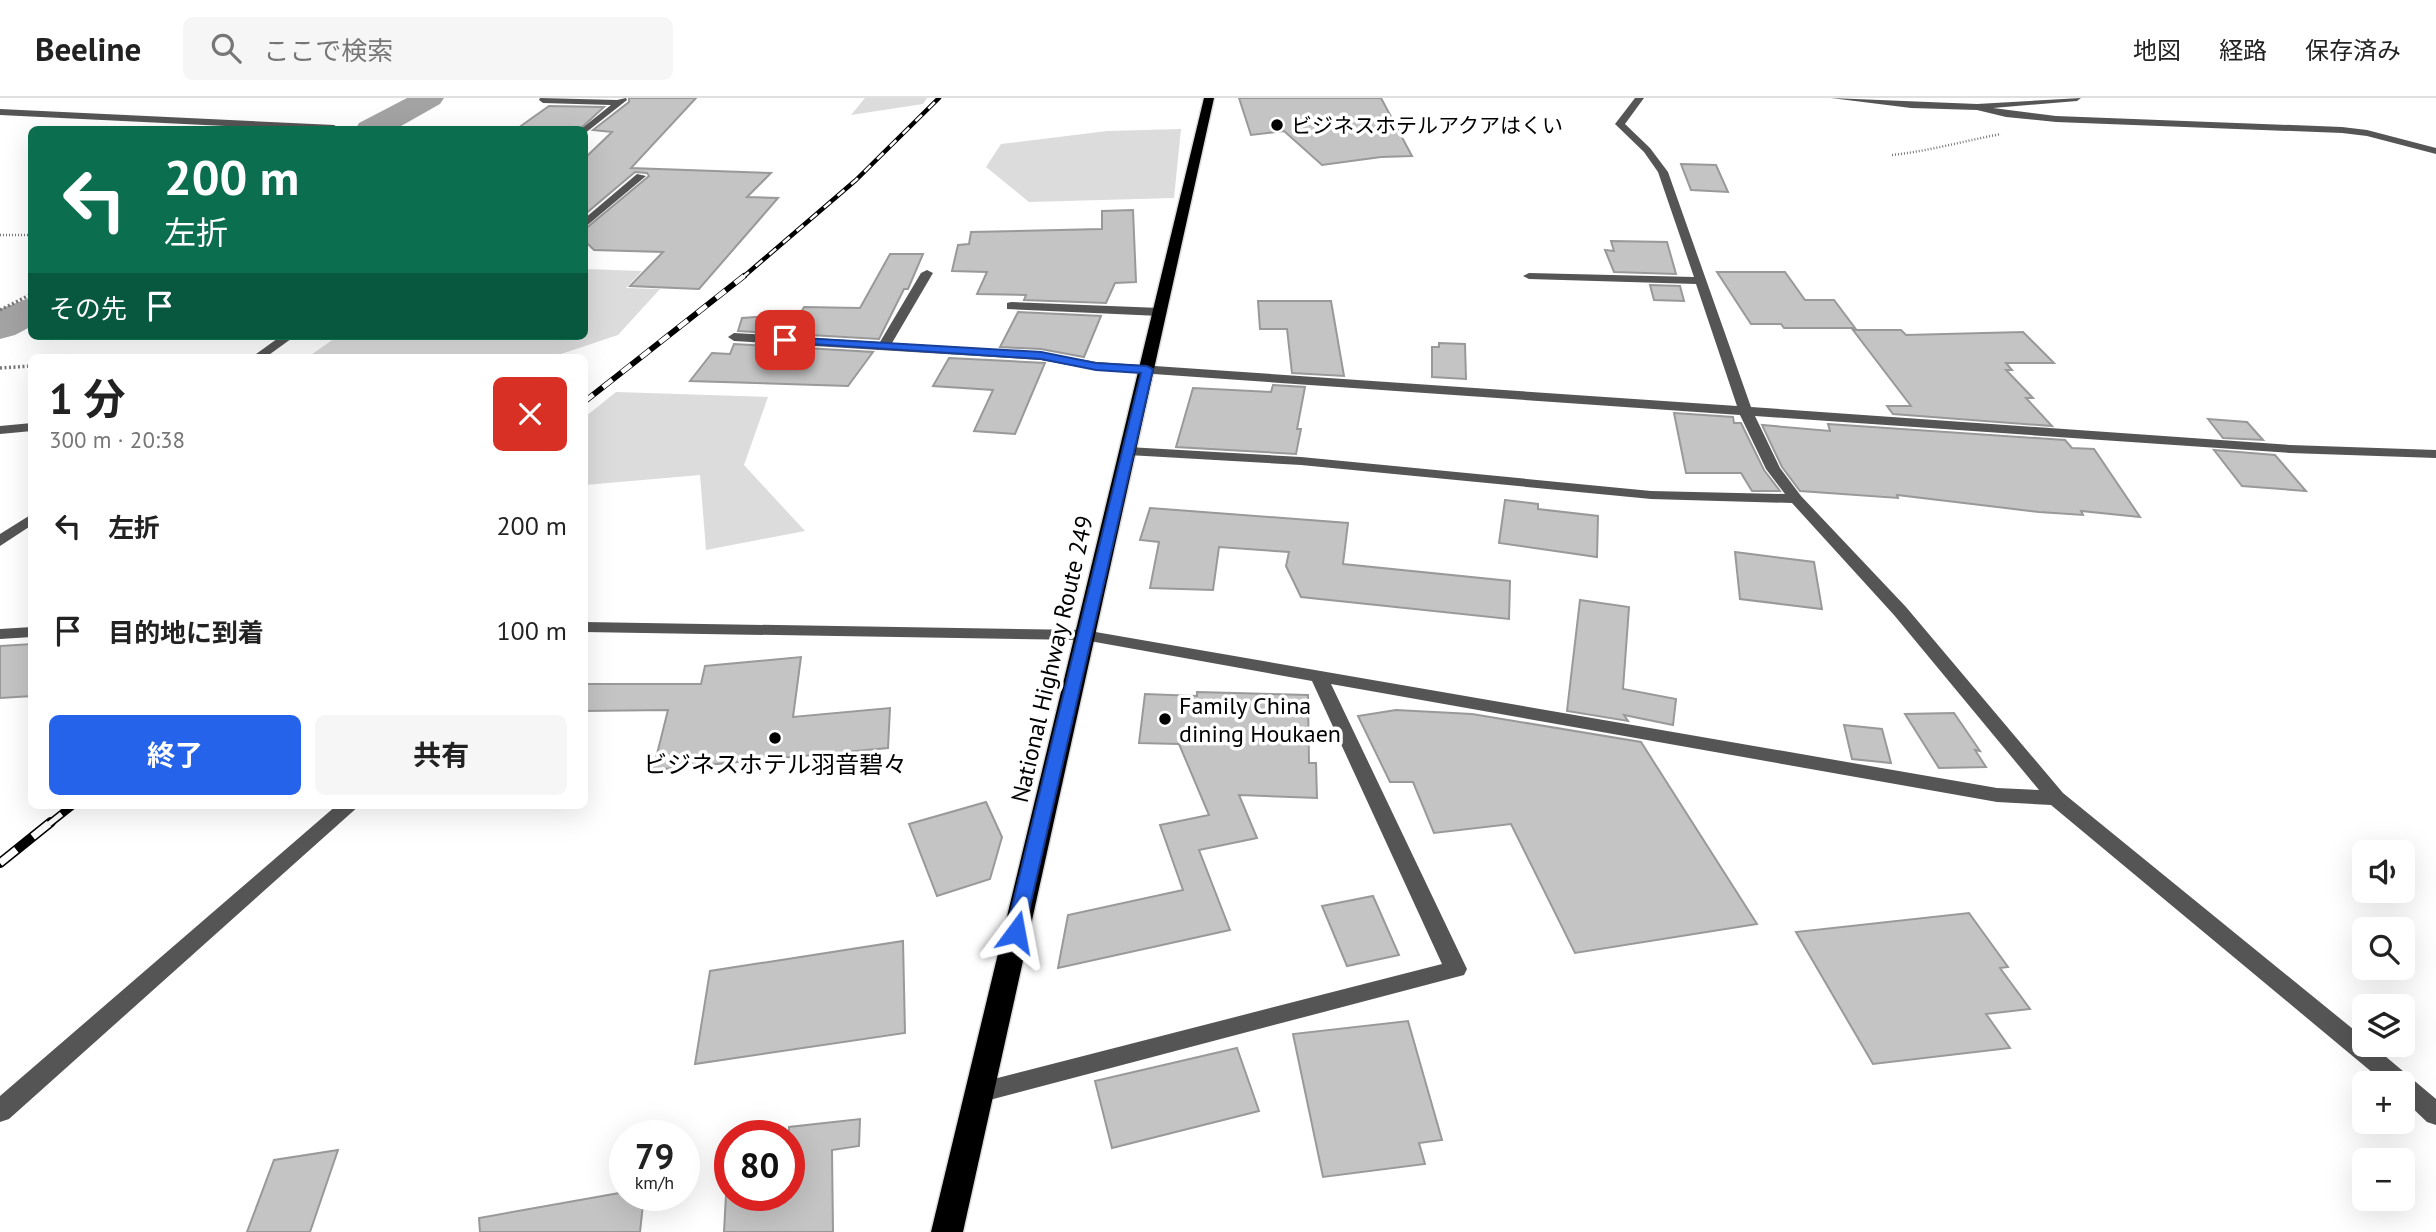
<!DOCTYPE html>
<html lang="ja">
<meta charset="utf-8">
<style>
body{margin:0;font-family:"PT Sans","Noto Sans JP",sans-serif;background:#f6f6f6;color:#222;height:100vh;display:flex;flex-direction:column;font-size:26px;white-space:nowrap}
*{box-sizing:border-box;margin:0}
p{font-size:23px;color:#767676}
.icon{flex:none;width:38px;height:38px;fill:none;stroke:currentColor;stroke-width:2;stroke-linecap:round;stroke-linejoin:round}
.map{position:relative;flex:1;overflow:hidden}
.drawer{position:absolute;left:28px;top:256px;width:560px;height:455px;display:flex;flex-direction:column;background:#fff;border-radius:10px;box-shadow:0 7px 28px #0002}
.drawer>*{flex:none}
.guide{position:absolute;left:28px;top:28px;width:560px;height:214px;border-radius:10px;box-shadow:0 7px 28px #0002;background:#0b6e4f;color:#fff;overflow:hidden}
.tools{position:absolute;left:2352px;top:742px;display:grid;gap:14px}
.tools a{display:grid;place-items:center;width:63px;height:63px;border-radius:10px;background:#fff;box-shadow:0 7px 28px #0002;font-size:35px}
.speed{position:absolute;left:609px;top:1022px;display:flex;gap:14px;font-size:35px;font-weight:700;text-align:center}
.speed>*{display:grid;place-content:center;width:91px;height:91px;border-radius:50%;background:#fff;box-shadow:0 7px 28px #0002;line-height:1}
.speed small{font-size:18px;font-weight:400}
.speed .limit{border:10px solid #d22;background:#fff;color:#111}
.pin{position:absolute;display:grid;place-items:center;width:60px;height:60px;color:#fff;margin:-30px;border-radius:14px;box-shadow:0 4px 10px #0006}
.me{position:absolute;width:77px;margin:-38px;rotate:13deg;stroke-linejoin:round;filter:drop-shadow(0 0 5px #0008)}
.turn{display:flex;align-items:center;gap:24px;height:147px;padding:0 21px;font-size:32px}
.turn .icon{width:91px;height:91px;stroke-width:2.5}
.turn b{display:block;font-size:49px;line-height:60px}
.then{display:flex;align-items:center;height:66px;padding:0 21px;background:#0003;gap:14px;font-size:26px}
.round{display:grid;place-items:center;flex:none;width:74px;height:74px;border-radius:10px;background:#f6f6f6}
.overview{display:flex;align-items:center;justify-content:space-between;height:119px;padding:0 21px}
h1{font-size:42px;font-weight:700;line-height:52px}
.primary-button{display:flex;gap:14px;margin-top:auto;padding:14px 21px}
.primary-button a{flex:1;height:80px;border-radius:10px;background:#2563eb;color:#fff;font-size:28px;font-weight:700;line-height:80px;text-align:center}
.primary-button a+a{background:#f6f6f6;color:#222}
ul{padding:0;list-style:none}
li{display:flex;align-items:center;gap:21px;height:105px;padding:0 21px}
li div{flex:1}
li b{display:block;font-size:26px}
li em{font-style:normal}
header{display:flex;align-items:center;gap:42px;box-sizing:border-box;height:98px;padding:0 35px;background:#fff;border-bottom:2px solid #e0e0e0}
header strong{font-size:33px}
nav{display:flex;gap:38px;margin-inline-start:auto;font-size:24px}
.search{width:490px;height:63px;background:#f6f6f6;display:flex;align-items:center;gap:18px;box-sizing:border-box;padding:0 24px;border-radius:10px;color:#767676;font-size:26px}
.map>svg:first-child{display:block}
</style>
<header>
<strong>Beeline</strong>
<div class="search"><svg class="icon" aria-label="search" viewBox="0 0 24 24"><circle cx="10" cy="10" r="6"/><path d="M15 15l6 6"/></svg>ここで検索</div>
<nav><a>地図</a><a>経路</a><a>保存済み</a></nav>
</header>
<div class="map">
<svg width="2436" height="1134" viewBox="0 0 2436 1134">
<rect width="100%" height="100%" fill="#fff"/>
<!-- green -->
<path fill="#dcdcdc" d="M865 0H927L923 6 851 17Z
M1181 31 1174 100 1029 104 986 69 1001 46 1107 33Z
M585 171 642 173 626 190 660 191 618 237 552 259H308L338 238H584Z
M616 294 768 299 744 367 805 433 706 452 700 377 585 387V319Z"/>
<g fill="none" stroke-linecap="round" stroke-linejoin="round">
<!-- river -->
<path fill="#a3a3a3" fill-rule="evenodd" d="M407 0H444L440 6 394 32H355L359 25Z
M32 199V228L15 237 0 241V211Z"/>
</g>
<!-- building -->
<path fill="#c4c4c4" stroke="#999" stroke-width="2" d="M629 0H696L631 70 771 75 747 99 778 100 699 191 630 188 663 154 594 152 584 142V132L649 78 647 75 635 74 584 117V61L612 34 593 32 629 4Z
M1239 0H1381L1412 58 1381 59 1322 67 1284 33 1251 37Z
M549 8 604 9 579 32 518 30Z
M1681 66 1716 67 1728 94 1691 92Z
M1133 112 1136 184 1115 185 1106 205 1024 202 1026 197 977 196 987 174 952 173 958 147 969 146 971 134 1102 131V113Z
M1611 143 1667 144 1676 176 1614 174 1605 152 1614 153Z
M890 156H923L908 191H904L879 241 738 233 742 220 800 216 804 209 860 210Z
M1717 174H1785L1805 202H1834L1855 230H1784L1781 226H1751Z
M1650 187 1680 188 1684 203 1654 202Z
M1258 203H1331L1344 278 1292 275 1287 231H1260Z
M1018 214 1101 218 1084 259 1041 251 1000 249Z
M1853 232H1901L1906 237 2023 234 2054 265H2006L2012 272H2006L2033 300H2026L2052 328 1893 316 1887 308H1911Z
M1439 245 1465 246 1466 281 1432 279V249H1439Z
M734 246 873 254 848 288 690 283 712 255 730 256Z
M949 260 1045 265 1015 336 974 333 993 292 933 288Z
M1273 287 1305 289 1297 331H1301L1296 356 1176 349 1193 290 1271 294Z
M1674 315 1733 319 1734 325H1741L1764 372 1780 393H1752L1741 375H1686Z
M2208 321 2247 324 2263 342 2223 340Z
M1828 326 2065 342 2072 350 2094 351 2140 419 2081 413 2083 417 2039 414 1897 397 1898 400 1800 393 1782 369 1762 327 1830 333Z
M2214 352 2275 357 2306 393 2242 388Z
M1505 402 1538 406V411L1598 418 1597 459 1499 445Z
M1150 410 1348 425 1343 466 1510 483 1509 521 1301 499 1286 468 1289 454 1219 449 1213 492 1150 490 1159 444 1140 442Z
M1735 454 1814 464 1822 511 1740 501Z
M1580 502 1629 509 1623 591 1676 601 1673 627 1624 617 1628 623 1567 613Z
M32 546V598L0 600V548Z
M801 559 793 619 890 610 888 650 653 672 668 612 584 613V586H701L705 568Z
M1197 594 1308 597 1309 665H1316L1317 700 1239 697 1257 740 1199 752 1230 832 1058 870 1068 817 1183 792 1160 727 1209 717 1179 646 1139 645 1145 596 1197 598Z
M1396 612 1472 616 1641 644 1757 826 1575 855 1511 726 1434 735 1413 684H1390L1358 618Z
M1954 615 1980 653 1975 652 1986 669 1939 670 1905 616Z
M1844 627 1882 631 1891 665 1852 661Z
M986 704 1002 739 990 781 937 798 909 726Z
M1373 798 1399 857 1347 868 1322 808Z
M1969 815 2008 869 2000 870 2030 911 1986 916 2010 950 1873 966 1796 834Z
M903 843 905 935 695 966 710 873Z
M1408 923 1442 1042 1419 1045 1425 1066 1323 1079 1293 936Z
M1237 950 1259 1013 1112 1050 1095 983Z
M860 1021 859 1048 832 1052 833 1134H724L726 1097H789V1029Z
M338 1052 310 1134H247L274 1062Z
M625 1094V1097H644L640 1134H480L479 1120Z"/>
<g fill="none" stroke-linecap="round" stroke-linejoin="round">
<!-- highway casing -->
<g stroke="#dbdbdb" stroke-width="3">
<path id="highway" d="M1204 0H1214L963 1134H931Z"/>
</g>
<!-- path-far1 -->
<path stroke="#777" stroke-width="2.5" stroke-dasharray="1 2" stroke-linecap="butt" d="M1892 57C1929 53 1964 43 2001 36
M0 137H32"/>
<!-- path -->
<path stroke="#777" stroke-width="3.5" stroke-dasharray="2 2.5" stroke-linecap="butt" d="M0 212 32 196
M0 270 32 268"/>
<!-- minor -->
<path fill="#555" fill-rule="evenodd" d="M540 0 617 2 626 0 627 2 584 36V32L581 31 611 7 543 5 539 2Z
M1635 0H1644L1625 26 1650 50 1668 74 1751 309 2290 347 2436 352V360L2290 355 1755 318 1780 370 1801 398 1906 509 2063 695 2364 940V947H2372L2436 1001V1027L2427 1024 2403 1001V985H2385L2051 707 1997 704 1331 586 1467 871 1464 877 978 1005 969 1002 966 995 969 988 978 985 1442 866 1312 583 1084 542 584 534V524L1084 532 1997 690 2039 692 1894 517 1792 405 1651 401 1301 367 1128 357 1121 353 1128 349 1301 359 1651 393 1785 396 1766 371 1740 317 1096 272 1041 262 734 243 728 239 734 235 880 244 921 175 927 172 933 175 892 245 1041 254 1096 264 1737 308 1696 186 1529 181 1523 178 1529 175 1694 179 1658 74 1644 54 1615 26Z
M1831 0 1977 6 2081 0 2077 3 1993 10 2056 18 2342 29 2367 32 2436 50V56L2367 38 2342 35 2056 24 2006 19 1977 12 1911 10Z
M0 11 334 27 339 30 308 32 0 17Z
M637 76 646 78 584 130V121Z
M1011 204 1160 210 1166 214 1160 218 1007 211V205Z
M281 238H295L266 259H252Z
M32 325V333L0 336V328Z
M32 416V427L0 448V436Z
M32 529V539L0 541V531Z
M337 707H360L9 1021 0 1024V998Z"/>
<!-- highway -->
<use href="#highway" fill="#000" fill-rule="evenodd"/>
<!-- rail-far3 casing -->
<g stroke="#000" stroke-width="4.5">
<path id="rail-far3" d="M742 180 856 82 939 0"/>
</g>
<!-- rail-far2 casing -->
<g stroke="#000" stroke-width="6">
<path id="rail-far2" d="M584 304 744 178"/>
</g>
<!-- rail-far1 casing -->
<g stroke="#000" stroke-width="8">
<path id="rail-far1" d="M49 726 73 707"/>
</g>
<!-- rail casing -->
<g stroke="#000" stroke-width="10">
<path id="rail" d="M0 765 51 724"/>
</g>
<!-- rail-far3 -->
<use href="#rail-far3" stroke="#fff" stroke-width="2.5" stroke-dasharray="9" stroke-linecap="butt"/>
<!-- rail-far2 -->
<use href="#rail-far2" stroke="#fff" stroke-width="4.5" stroke-dasharray="12" stroke-linecap="butt"/>
<!-- rail-far1 -->
<use href="#rail-far1" stroke="#fff" stroke-width="5" stroke-dasharray="16" stroke-linecap="butt"/>
<!-- rail -->
<use href="#rail" stroke="#fff" stroke-width="7" stroke-dasharray="21" stroke-linecap="butt"/>
</g>
<!-- route -->
<path fill="#2563eb" stroke="#184099" stroke-width="2" d="M785 239 1041 254 1096 265 1147 268 1153 271 1023 839 1016 841 1009 839 1006 834 1141 275 1096 272 1041 261 781 244V240Z"/>
<!-- markers -->
<g fill="#000" stroke="#fff" stroke-width="2.5">
<circle cx="1277" cy="27" r="7"/>
<circle cx="1165" cy="621" r="7"/>
<circle cx="775" cy="640" r="7"/>
</g>
<g text-anchor="middle" dominant-baseline="central" stroke-width="7" stroke-linejoin="round" paint-order="stroke">
<!-- far-poi labels -->
<g font-size="21" fill="#000" stroke="#fff" text-anchor="start">
<text x="1291" y="27">ビジネスホテルアクアはくい</text>
</g>
<!-- street labels -->
<g font-size="24" fill="#000" stroke="#fff">
<text transform="translate(1052 561) rotate(-77)">National Highway Route 249</text>
</g>
<!-- poi labels -->
<g font-size="24" fill="#000" stroke="#fff" text-anchor="start">
<text x="1179" y="607">Family China<tspan x="1179" dy="28">dining Houkaen</tspan></text>
<text x="775" y="666" text-anchor="middle">ビジネスホテル羽音碧々</text>
</g>
</g>
</svg>
<div class="tools">
<a><svg class="icon" aria-label="sound" viewBox="0 0 24 24"><path d="M4 9h4l5-4v14l-5-4H4zM17 9q2 3 0 6"/></svg></a>
<a><svg class="icon" aria-label="search" viewBox="0 0 24 24"><circle cx="10" cy="10" r="6"/><path d="M15 15l6 6"/></svg></a>
<a><svg class="icon" aria-label="layers" viewBox="0 0 24 24"><path d="M12 4l9 5-9 5-9-5zM3 14l9 5 9-5"/></svg></a>
<a>+</a>
<a>−</a>
</div>
<div class="speed"><div>79<small>km/h</small></div><div class="limit">80</div></div>
<div class="pin" style="left:785px;top:242px;background:#d93025"><svg class="icon" aria-label="arrive" viewBox="0 0 24 24"><path d="M6 21V4h12l-3 4 3 4H6"/></svg></div>
<svg class="me" style="left:1016px;top:834px" viewBox="-20 -20 40 40"><path d="M0-17L14 15 0 8-14 15z" fill="#2563eb" stroke="#fff" stroke-width="4"/></svg>
<div class="guide">
<div class="turn"><svg class="icon" aria-label="left" viewBox="0 0 24 24"><path d="M17 20v-9H6M10 6l-5 5 5 5"/></svg><div><b>200 m</b>左折</div></div>
<div class="then">その先<svg class="icon" aria-label="arrive" viewBox="0 0 24 24"><path d="M6 21V4h12l-3 4 3 4H6"/></svg></div>
</div>
<section class="drawer">
<div class="overview"><div><h1>1 分</h1><p>300 m · 20:38</p></div><a class="round" style="background:#d93025;color:#fff"><svg class="icon" aria-label="close" viewBox="0 0 24 24"><path d="M6 6l12 12M18 6L6 18"/></svg></a></div>
<ul>
<li><svg class="icon" aria-label="left" viewBox="0 0 24 24"><path d="M17 20v-9H6M10 6l-5 5 5 5"/></svg><div><b>左折</b></div><em>200 m</em></li>
<li><svg class="icon" aria-label="arrive" viewBox="0 0 24 24"><path d="M6 21V4h12l-3 4 3 4H6"/></svg><div><b>目的地に到着</b></div><em>100 m</em></li>
</ul>
<div class="primary-button"><a>終了</a><a>共有</a></div>
</section>
</div>
